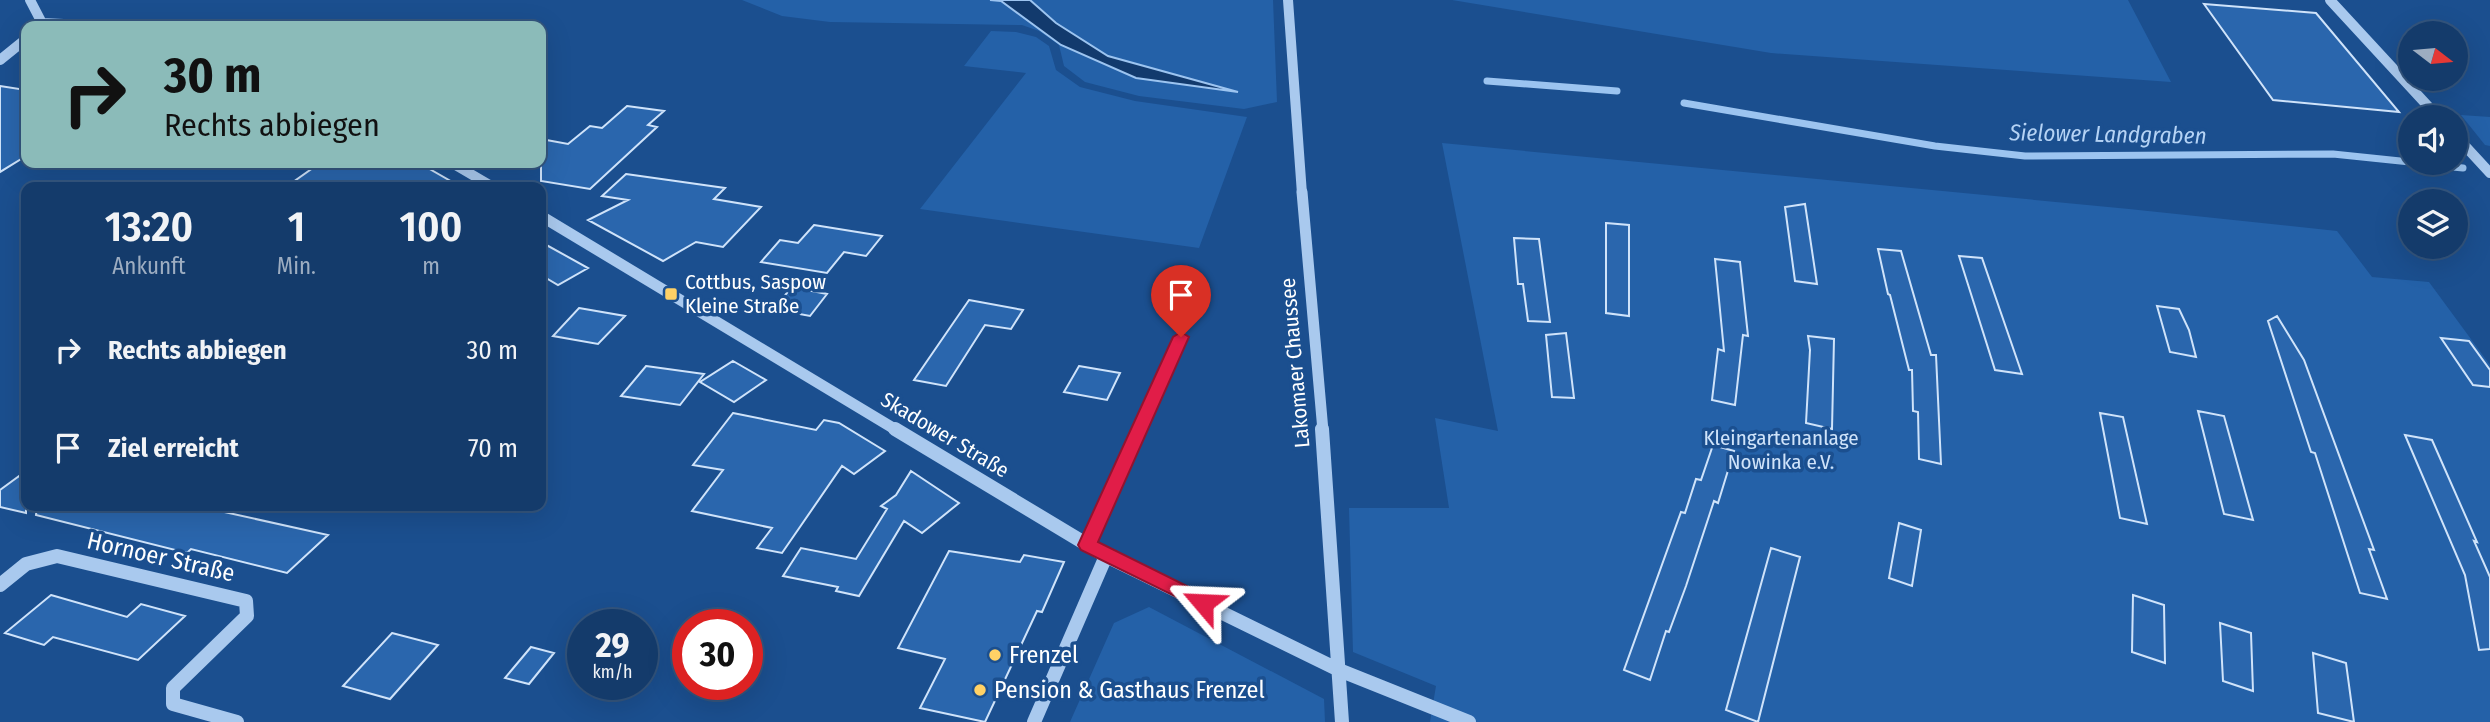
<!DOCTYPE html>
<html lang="de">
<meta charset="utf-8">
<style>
body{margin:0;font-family:"Fira Sans Condensed",sans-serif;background:#214673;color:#f1f3f6;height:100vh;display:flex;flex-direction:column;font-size:26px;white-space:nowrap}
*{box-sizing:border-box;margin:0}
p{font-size:23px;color:#9dadc1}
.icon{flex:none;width:38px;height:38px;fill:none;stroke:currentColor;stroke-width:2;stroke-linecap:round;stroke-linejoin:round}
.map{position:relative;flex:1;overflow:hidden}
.details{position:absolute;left:21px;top:182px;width:525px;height:329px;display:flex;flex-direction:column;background:#143b6b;border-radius:14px;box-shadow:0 7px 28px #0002,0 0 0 2px #33557e}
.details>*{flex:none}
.hud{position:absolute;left:21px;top:21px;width:525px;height:147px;border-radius:14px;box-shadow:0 7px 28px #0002,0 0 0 2px #33557e;background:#8bbbb9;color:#111;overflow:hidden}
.needle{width:46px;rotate:106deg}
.controls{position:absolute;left:2398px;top:21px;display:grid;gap:14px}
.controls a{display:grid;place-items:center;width:70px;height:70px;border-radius:50%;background:#143b6b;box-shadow:0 7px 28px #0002,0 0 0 2px #33557e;font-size:35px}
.speed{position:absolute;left:567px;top:609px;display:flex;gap:14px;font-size:35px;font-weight:700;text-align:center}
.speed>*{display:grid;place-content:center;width:91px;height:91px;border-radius:50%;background:#143b6b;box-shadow:0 7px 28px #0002,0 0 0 2px #33557e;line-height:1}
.speed small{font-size:18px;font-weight:400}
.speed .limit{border:10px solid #d22;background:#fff;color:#111}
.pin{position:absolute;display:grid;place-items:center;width:60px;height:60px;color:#fff;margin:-72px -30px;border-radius:50% 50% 50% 0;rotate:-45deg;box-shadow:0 0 7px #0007}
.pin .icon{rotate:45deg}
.me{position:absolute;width:77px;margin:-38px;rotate:296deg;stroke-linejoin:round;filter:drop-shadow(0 0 5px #0008)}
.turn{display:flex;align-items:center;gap:24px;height:147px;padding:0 28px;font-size:32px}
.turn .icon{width:91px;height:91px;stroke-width:2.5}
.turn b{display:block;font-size:49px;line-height:60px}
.eta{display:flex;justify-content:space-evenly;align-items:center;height:119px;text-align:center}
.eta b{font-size:42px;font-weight:600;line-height:49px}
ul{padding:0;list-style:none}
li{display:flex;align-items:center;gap:21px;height:98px;padding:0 28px}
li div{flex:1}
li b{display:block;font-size:26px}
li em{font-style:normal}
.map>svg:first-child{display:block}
</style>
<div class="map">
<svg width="2490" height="722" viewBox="0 0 2490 722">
<rect width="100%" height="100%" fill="#1b4f8f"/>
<!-- green -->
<path fill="#2461a8" d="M742 0H1273L1277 102 1244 109 1139 96 1085 82 1064 66 1059 45 1039 31 1022 25 830 22 782 16Z
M1452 0H2128L2171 82 1771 53Z
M991 31 1016 32 1036 37 1049 46 1056 70 1080 87 1135 101 1247 117 1199 248 920 209 1026 73 964 66Z
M2461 115 2490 117V146L2485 145Z
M1442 143 2129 209 2337 231 2372 277 2429 282 2490 365V722H1430L1436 686 1353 652 1349 508H1449L1435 418 1498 431Z
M1149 607 1324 699 1325 722H1070L1114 623Z"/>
<!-- water -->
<path fill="#123a6d" stroke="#9cc4f0" stroke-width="2" d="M990 0H1030L1056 23 1108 56 1238 92 1136 78 1061 45 1001 1Z"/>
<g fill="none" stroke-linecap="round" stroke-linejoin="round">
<!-- stream -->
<path stroke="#9cc4f0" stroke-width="7" d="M1487 81 1617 91
M1684 103 1935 146 2025 156 2333 154 2410 162
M2412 163 2463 168"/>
</g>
<!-- building -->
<path fill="#2a66ad" stroke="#cfe3fa" stroke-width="2" d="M2204 4 2316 13 2399 112 2273 100Z
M0 86 26 90V156L0 172Z
M627 106 664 111 648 125 657 127 590 189 541 181V139L568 144 590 126 602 128Z
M320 163H419L461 187H286Z
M626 174 725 188 714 199 761 207 723 247 696 242 663 261 588 220 628 200 602 196Z
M1805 204 1817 284 1795 281 1785 207Z
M1606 223 1629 225V316L1606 313Z
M814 225 882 236 866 256 844 252 827 273 761 262 780 240 798 243Z
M1514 238 1539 239 1550 322 1528 321 1523 284H1518Z
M541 242 588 268 558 285 541 275Z
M1878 249 1901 251 1931 355H1936L1941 464 1919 459 1918 412 1913 411 1912 370H1909L1890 295 1888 294Z
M1959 256 1982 258 2022 374 1995 370Z
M1715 259 1740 262 1748 336 1743 335 1735 405 1712 400 1718 349 1724 351Z
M792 287 827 294 810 316 773 309Z
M969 300 1023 310 1011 329 985 325 946 386 914 380Z
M2157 306 2179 309 2189 330 2196 357 2170 352Z
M579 308 625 316 598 344 553 336Z
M2277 316 2304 360 2374 550 2369 549 2387 599 2360 593 2315 453 2311 452 2268 321Z
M1566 333 1574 398 1552 397 1546 335Z
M1808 336 1834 339 1832 429 1806 423 1810 350Z
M2441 338 2469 341 2490 370V387L2473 385Z
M733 361 766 380 734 402 700 382Z
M646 366 704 374 680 405 621 396Z
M1079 366 1120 373 1107 400 1064 392Z
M2198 411 2224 416 2253 520 2224 514Z
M733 413 816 430 824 420 839 423 885 451 854 474 842 466 782 553 757 548 772 528 692 511 723 470 693 465Z
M2100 413 2123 417 2147 524 2120 518Z
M2405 435 2432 440 2477 542 2474 541 2490 577V649L2479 650 2465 575Z
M1713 445 1734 451 1718 503 1714 501 1686 586 1669 632 1666 631 1650 680 1624 670 1681 512 1685 513 1696 479 1701 480Z
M26 471V513L0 507V490Z
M911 471 959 503 922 533 904 521 859 596 836 591 838 587 783 576 801 548 856 559 887 509 881 506 896 495Z
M37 506H197L328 535 287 573 191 549 187 553 36 515Z
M1899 523 1921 530 1912 586 1889 578Z
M1771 548 1800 557 1758 722 1726 710Z
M949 551 1020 562 1024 555 1064 562 1042 612 1037 611 985 722 920 708 945 659 898 648Z
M51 595 127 617 141 604 185 616 138 660 53 637 44 645 5 633Z
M2133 595 2164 605 2165 663 2132 652Z
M2220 623 2251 633 2253 691 2223 681Z
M392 633 438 645 390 699 343 686Z
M531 647 554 653 529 684 505 678Z
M2313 653 2346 663 2354 722 2318 713Z"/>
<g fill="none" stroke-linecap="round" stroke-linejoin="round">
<!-- minor-far2 -->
<path stroke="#a9c9ee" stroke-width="10" d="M30 0 42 23
M1288 0 1302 194
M2330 0 2438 117
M42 23 107 26
M0 60 26 39
M2455 135 2490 173
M452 163 493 187"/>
<!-- minor-far1 -->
<path stroke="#a9c9ee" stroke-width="11" d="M1302 192 1323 431
M541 216 898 431
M1139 431 1181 337"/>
<!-- minor -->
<path stroke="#a9c9ee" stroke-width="14" d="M895 429 1106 556 1339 670 1469 722
M1322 429 1342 722
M1088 545 1140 429
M0 585 26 564 57 556 246 601 247 616 173 688V704L237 722
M1034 722 1106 556"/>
</g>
<!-- route -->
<path fill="#e11d48" stroke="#92132f" stroke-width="2" d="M1181 332 1189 337 1098 542 1209 597 1212 603 1209 608 1203 610 1081 550 1078 545 1173 337Z"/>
<!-- markers -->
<g fill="#ffd166" stroke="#1b4f8f" stroke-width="2.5">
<rect x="664" y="287" width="14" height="14" rx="3.5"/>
<circle cx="995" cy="655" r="7"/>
<circle cx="980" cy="690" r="7"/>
</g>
<g text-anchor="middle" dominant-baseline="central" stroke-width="7" stroke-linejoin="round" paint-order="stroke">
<!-- poi labels -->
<g font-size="21" fill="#fff" stroke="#1b4f8f" text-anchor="start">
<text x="685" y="282">Cottbus, Saspow<tspan x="685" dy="24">Kleine Straße</tspan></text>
</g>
<!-- street labels -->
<g font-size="21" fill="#fff" stroke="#1b4f8f">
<text transform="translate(1295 363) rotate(-95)">Lakomaer Chaussee</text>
<text transform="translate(945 435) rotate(31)">Skadower Straße</text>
</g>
<!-- park labels -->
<g font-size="21" fill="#cfe3fa" stroke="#1b4f8f">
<text x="1781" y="438">Kleingartenanlage<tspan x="1781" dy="24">Nowinka e.V.</tspan></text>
</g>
<!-- water labels -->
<g font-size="23" font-style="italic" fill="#b5d3f5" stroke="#1b4f8f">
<text transform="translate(2108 134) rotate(1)">Sielower Landgraben</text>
</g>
<!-- near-street labels -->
<g font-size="24" fill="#fff" stroke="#1b4f8f">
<text transform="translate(161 557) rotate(13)">Hornoer Straße</text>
</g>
<!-- near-poi labels -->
<g font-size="24" fill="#fff" stroke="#1b4f8f" text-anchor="start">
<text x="1009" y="655">Frenzel</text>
<text x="994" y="690">Pension &amp; Gasthaus Frenzel</text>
</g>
</g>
</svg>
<div class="controls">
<a><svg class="needle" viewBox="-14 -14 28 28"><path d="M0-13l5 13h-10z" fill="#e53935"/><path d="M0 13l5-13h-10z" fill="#9dadc1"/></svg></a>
<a><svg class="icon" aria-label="sound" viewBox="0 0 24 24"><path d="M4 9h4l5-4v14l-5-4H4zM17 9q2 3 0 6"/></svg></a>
<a><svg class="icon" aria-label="layers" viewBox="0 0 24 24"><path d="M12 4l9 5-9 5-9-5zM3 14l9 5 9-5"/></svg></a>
</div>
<div class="speed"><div>29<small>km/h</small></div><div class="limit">30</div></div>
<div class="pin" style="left:1181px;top:337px;background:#d93025"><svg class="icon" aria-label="arrive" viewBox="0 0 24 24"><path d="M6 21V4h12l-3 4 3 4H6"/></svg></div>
<svg class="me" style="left:1203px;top:603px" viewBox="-20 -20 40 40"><path d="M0-17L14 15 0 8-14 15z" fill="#e11d48" stroke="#fff" stroke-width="4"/></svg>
<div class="hud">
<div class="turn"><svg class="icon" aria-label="right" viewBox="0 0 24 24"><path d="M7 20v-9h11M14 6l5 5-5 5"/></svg><div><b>30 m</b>Rechts abbiegen</div></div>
</div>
<section class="details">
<div class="eta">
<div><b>13:20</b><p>Ankunft</p></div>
<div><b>1</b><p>Min.</p></div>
<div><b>100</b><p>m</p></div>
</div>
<ul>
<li><svg class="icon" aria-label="right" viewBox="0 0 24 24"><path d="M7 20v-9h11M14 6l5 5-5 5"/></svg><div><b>Rechts abbiegen</b></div><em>30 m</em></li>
<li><svg class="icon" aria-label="arrive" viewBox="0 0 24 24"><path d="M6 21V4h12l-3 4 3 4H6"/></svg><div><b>Ziel erreicht</b></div><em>70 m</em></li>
</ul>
</section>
</div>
